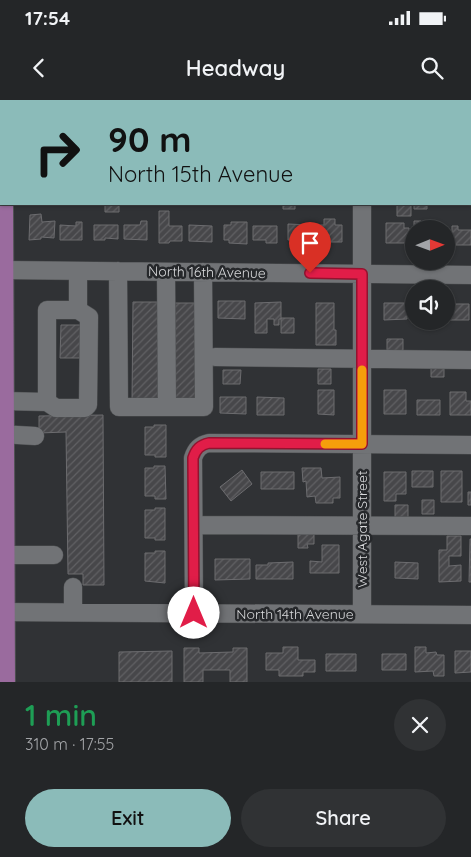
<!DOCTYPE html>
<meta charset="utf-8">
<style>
body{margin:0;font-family:Quicksand,sans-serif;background:#303234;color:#f1f3f6;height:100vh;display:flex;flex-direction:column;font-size:19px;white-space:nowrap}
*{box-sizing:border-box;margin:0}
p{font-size:16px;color:#a3a5a8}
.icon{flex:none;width:28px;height:28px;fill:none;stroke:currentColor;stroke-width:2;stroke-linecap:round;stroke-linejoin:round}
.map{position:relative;height:582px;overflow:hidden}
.details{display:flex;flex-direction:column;background:#242628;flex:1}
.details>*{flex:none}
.top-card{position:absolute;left:0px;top:0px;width:471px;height:105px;box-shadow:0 1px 4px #0004,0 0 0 1px #414345;background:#8bbbb9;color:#111;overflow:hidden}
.needle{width:32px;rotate:89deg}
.fabs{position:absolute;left:405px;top:120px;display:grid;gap:10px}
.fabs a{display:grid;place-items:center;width:50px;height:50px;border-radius:50%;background:#242628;box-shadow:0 1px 4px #0004,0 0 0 1px #414345;font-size:25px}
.pin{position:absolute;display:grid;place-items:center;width:42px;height:42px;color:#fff;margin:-51px -21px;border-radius:50% 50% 50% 0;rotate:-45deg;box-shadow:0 0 5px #0007}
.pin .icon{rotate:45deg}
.me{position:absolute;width:55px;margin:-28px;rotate:0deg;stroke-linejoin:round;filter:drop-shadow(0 0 4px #0008)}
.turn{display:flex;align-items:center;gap:18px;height:105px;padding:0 25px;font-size:22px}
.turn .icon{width:65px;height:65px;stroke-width:2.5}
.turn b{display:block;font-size:35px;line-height:42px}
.round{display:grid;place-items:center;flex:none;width:52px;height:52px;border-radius:26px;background:#303234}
.overview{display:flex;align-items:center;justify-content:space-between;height:85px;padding:0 25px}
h1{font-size:30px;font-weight:600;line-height:38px;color:#1e9e55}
.button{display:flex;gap:10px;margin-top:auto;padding:10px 25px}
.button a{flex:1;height:58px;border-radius:30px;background:#8bbbb9;color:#111;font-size:20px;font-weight:600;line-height:58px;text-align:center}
.button a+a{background:#303234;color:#f1f3f6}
.status{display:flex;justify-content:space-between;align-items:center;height:35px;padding:0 25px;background:#242628;direction:ltr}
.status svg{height:14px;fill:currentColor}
header{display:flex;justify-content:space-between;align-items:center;height:65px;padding:0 25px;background:#242628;font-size:22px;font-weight:600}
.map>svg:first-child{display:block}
</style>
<div class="status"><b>17:54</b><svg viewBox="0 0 49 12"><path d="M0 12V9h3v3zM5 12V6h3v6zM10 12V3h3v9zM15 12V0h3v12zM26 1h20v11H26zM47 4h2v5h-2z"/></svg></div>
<header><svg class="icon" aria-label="back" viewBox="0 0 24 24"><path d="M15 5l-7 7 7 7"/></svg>Headway<svg class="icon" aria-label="search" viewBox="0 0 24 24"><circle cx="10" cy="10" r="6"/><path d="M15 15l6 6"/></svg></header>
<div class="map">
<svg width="471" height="582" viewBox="0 0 471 582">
<defs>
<pattern id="building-hatch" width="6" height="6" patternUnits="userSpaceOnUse" patternTransform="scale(1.25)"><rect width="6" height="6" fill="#47474a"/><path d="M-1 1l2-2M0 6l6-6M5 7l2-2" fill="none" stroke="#616164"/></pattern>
</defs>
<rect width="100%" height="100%" fill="#303235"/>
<!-- building -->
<path fill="url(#building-hatch)" stroke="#6c6c6f" d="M105 104H119V112H105Z
M283 104H295V109H283Z
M397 104H411V116H397Z
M414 104H427V109H414Z
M159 111H169V126H182V141H170L169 143H159Z
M41 114 42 122 55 121 54 138 41 137V139L29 140 30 115Z
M324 119H335V125H342V142H329V140H318V125H324Z
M141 121H147V140L124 139V125H140Z
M414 121H421L420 125H433V129H414Z
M76 122H82V140H60V125L76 126Z
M231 122H247V144L229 143V140H224V125H231Z
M386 123H404V128H409V143H386Z
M288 124 311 125V140H288Z
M94 125H118V139L105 138V140H94Z
M189 125 212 126V142L189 141Z
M253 126H277V143H266V140H253Z
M452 126H458V130H471V145H452Z
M218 201H245V219L218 218Z
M133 202H159L158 300 132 301Z
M281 202V219H279V225H274V219H267V233H255V203Z
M172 203H196V300L172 299Z
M316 203H334V230H336V245H316Z
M384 203H407V219L384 220Z
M447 204H469V220H447Z
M281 218H294V233H281Z
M61 225H82V258H60Z
M387 239H403V253H387Z
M431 265H444V277H431Z
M318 269H331V284H318Z
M223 270H241L240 284H223Z
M318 290H334V315L318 314Z
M384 290H406V314H384Z
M450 292H466V301H471V315H450Z
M220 297H246V314L220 313Z
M257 297 284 298V315H257Z
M417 300H440V315H417Z
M103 315 104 485H83V474H68L66 332 39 333V316Z
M154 325H166V357H155V355H145V327H154Z
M154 366H165L166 399H155V396H145V368H154Z
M302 368H321L322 378 340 377V398H333V403H316L315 396 307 397 306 381 303 382Z
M242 370 252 384 231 401 220 387Z
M412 371H433V387H412Z
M441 371H462V402H441Z
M261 372H294V389H261Z
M384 372H406V394H396V401H384Z
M468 392H471V405H468Z
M422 400H434V414H422Z
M395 405H408V419H395Z
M155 408H165V440H155V438H145V410H155Z
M298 431H314V444H307L308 448H298Z
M447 436H461V456H449V466L461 465V481L439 482V450H447Z
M470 439H471V482H469Z
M322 445H339V473H310V461L322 462Z
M155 451H165V483L145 481V453H155Z
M215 459H250V479L215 480Z
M293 462V479H256V465H268V463Z
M395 462 418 463V479L395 478Z
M283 547H298V560H315V572H303V576H279V570H266V553H283Z
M415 547H426V553L436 552 437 555H444V576H434L433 571 415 572Z
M184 548H199V553L233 552V548H247V582H230V570H203V582H184Z
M172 551V582H119V552Z
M455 551H471V572L455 573Z
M326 554H356V571H326Z
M382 554H406V570H382Z"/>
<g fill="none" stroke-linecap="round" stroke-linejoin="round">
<!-- minor casing -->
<g stroke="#4e5052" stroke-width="19">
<path id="minor" d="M90 0 198 1
M362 0V1
M470 4H471
M470 91H471
M362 104V514
M3 170 471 175
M118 171 119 307H204L203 172
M166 172 167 307
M215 257 471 260
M3 301 47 302V210H78V171
M47 302 56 308H85L88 305 89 217 78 210
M0 334 35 336
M194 425 471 426
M3 455H54
M73 487V512
M0 512 471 515
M194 513 193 358C196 349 200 345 209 343L471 345"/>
</g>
<!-- major casing -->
<g stroke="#4e5052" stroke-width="24">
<path id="major" d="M2 1V0
M2 104 4 582"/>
</g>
<!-- minor -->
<use href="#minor" stroke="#717376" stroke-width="18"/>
<!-- major -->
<use href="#major" stroke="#9a6b9e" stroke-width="22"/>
</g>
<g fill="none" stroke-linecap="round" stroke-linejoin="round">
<!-- route casing -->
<g stroke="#92132f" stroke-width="12">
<path id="route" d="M194 513 193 358C196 349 200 345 209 343L362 344V174L310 173"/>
</g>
<!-- route -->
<use href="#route" stroke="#e11d48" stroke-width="9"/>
<!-- slow -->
<path stroke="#f59e0b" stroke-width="9" d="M325 344H362V270"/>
</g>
<g text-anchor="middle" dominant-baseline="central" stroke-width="5" stroke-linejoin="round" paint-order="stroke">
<!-- street labels -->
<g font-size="14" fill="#d9dadc" stroke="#26282b">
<text transform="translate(207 172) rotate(1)">North 16th Avenue</text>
<text transform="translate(362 429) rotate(-90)">West Agate Street</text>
<text x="295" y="514">North 14th Avenue</text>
</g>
</g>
</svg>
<div class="fabs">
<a><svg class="needle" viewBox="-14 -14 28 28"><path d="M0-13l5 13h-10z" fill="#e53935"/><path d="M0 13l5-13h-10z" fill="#a3a5a8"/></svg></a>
<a><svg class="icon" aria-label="sound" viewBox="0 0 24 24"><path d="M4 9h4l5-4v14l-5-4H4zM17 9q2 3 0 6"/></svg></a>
</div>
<div class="pin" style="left:310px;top:173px;background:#d93025"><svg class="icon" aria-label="arrive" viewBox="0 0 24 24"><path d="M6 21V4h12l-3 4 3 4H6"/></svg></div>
<svg class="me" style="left:194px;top:513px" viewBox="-20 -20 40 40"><circle r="19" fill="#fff"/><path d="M0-13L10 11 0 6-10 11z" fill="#e11d48"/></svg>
<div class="top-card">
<div class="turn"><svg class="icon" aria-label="right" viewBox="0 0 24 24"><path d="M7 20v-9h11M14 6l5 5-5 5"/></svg><div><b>90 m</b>North 15th Avenue</div></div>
</div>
</div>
<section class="details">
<div class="overview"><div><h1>1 min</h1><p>310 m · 17:55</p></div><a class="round"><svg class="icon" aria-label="close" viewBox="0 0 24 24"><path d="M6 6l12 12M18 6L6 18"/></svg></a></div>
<div class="button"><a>Exit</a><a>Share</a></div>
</section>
